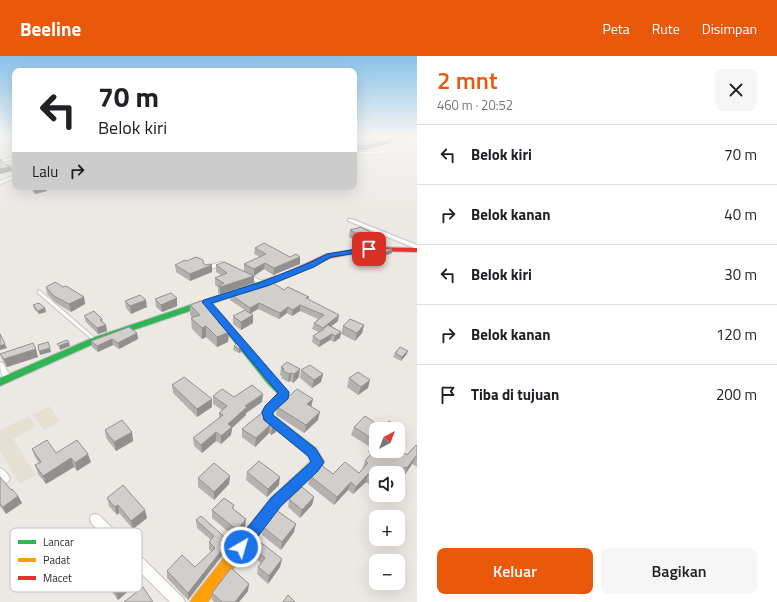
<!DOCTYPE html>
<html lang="id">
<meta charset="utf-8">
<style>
body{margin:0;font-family:"Titillium Web",sans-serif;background:#f6f6f6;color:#202124;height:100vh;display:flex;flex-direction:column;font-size:15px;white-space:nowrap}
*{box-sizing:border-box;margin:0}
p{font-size:13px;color:#757577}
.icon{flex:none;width:22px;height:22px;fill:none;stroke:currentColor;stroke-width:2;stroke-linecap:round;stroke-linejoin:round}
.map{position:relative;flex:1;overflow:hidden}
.drawer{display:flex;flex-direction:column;background:#fff;width:360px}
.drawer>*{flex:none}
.top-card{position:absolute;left:12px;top:12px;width:345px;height:122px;border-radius:8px;box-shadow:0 4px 16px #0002;background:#fff;color:#202124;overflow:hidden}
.needle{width:26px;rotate:42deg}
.fabs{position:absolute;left:369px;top:366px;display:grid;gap:8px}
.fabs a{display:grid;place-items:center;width:36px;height:36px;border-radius:8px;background:#fff;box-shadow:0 4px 16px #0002;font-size:20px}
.pin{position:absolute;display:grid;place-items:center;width:34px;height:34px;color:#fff;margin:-17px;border-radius:8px;box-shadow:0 2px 6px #0006}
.me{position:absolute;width:44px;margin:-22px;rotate:38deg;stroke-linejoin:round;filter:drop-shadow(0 0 3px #0008)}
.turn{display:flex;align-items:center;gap:14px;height:84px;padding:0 20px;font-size:18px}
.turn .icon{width:52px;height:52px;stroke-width:2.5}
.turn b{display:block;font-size:28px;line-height:34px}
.then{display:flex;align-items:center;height:38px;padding:0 20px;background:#0003;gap:8px;font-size:15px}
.round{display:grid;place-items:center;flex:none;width:42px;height:42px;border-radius:8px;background:#f6f6f6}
.headline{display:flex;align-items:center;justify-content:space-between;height:68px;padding:0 20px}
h1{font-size:24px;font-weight:600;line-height:30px;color:#ea580c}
.button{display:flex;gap:8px;margin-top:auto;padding:8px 20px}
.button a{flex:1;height:46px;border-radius:8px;background:#ea580c;color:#fff;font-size:16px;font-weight:600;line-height:46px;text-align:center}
.button a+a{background:#f6f6f6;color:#202124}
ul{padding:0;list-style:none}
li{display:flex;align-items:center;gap:12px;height:60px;padding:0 20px;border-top:1px solid #e0e0e0}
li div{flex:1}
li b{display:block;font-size:15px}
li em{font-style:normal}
header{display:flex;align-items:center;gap:24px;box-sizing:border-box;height:56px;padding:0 20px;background:#ea580c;color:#fff}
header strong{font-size:19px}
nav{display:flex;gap:22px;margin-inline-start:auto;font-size:14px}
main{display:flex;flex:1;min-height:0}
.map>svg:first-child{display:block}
</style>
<header>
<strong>Beeline</strong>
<nav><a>Peta</a><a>Rute</a><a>Disimpan</a></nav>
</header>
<main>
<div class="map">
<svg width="417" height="546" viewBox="0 0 417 546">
<rect width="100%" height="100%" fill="#ece8e4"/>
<!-- education -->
<path fill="#e6e0d3" d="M49 350 60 365 44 374 33 359Z
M29 360 36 370 13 383 36 419 20 428 0 395V374Z"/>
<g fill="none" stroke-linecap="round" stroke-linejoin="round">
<!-- lane-far1 casing -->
<g stroke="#c5c4c5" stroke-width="3">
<path id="lane-far1" d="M354 97H378L417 86"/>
</g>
<!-- lane casing -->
<g stroke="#c5c4c5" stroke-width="5">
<path id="lane" d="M39 236 95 284"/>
</g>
<!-- street casing -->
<g stroke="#c5c4c5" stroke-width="2">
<path id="street" d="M383 81H395L417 84V86Z
M15 101V103L0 106V104Z
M15 119V122L0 128V125Z
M348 163H352L417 189V193L348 165Z
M220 206 230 209 231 210 228 212 220 210 207 214 204 212 205 211Z
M246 217 266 227 267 228 266 229H262L244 220 243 219Z
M0 306 3 307 12 323 11 325H5C1 318 0 314 0 306Z
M0 412C5 414 8 418 10 423L8 426 5 427C0 425 0 418 0 412Z
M95 458 99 459 183 542 185 546H170L91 467 90 463 91 459Z"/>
</g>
<!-- fast casing -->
<g stroke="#c5c4c5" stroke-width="2">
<path id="fast" d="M276 220H282L283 222 282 224 98 286 0 330V322L92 282Z
M214 252 217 253 288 336 289 340 288 343 273 357V359L316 392 324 406 322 410 281 450 276 452 271 450 269 446 271 442 311 405 308 400 264 364 262 356 278 339V338L267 327 211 257 210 255Z"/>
</g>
<!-- slow casing -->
<g stroke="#c5c4c5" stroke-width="2">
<path id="slow" d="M276 440 281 442 283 446 281 450 208 546H190L193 541 271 442Z"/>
</g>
<!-- jam casing -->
<g stroke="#c5c4c5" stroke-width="2">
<path id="jam" d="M369 191 417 192V196L369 195 331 202 282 224H276L275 222 326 198Z"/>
</g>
<!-- lane-far1 -->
<use href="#lane-far1" stroke="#fcfcfb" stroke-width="2"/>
<!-- lane -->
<use href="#lane" stroke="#fcfcfb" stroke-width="3"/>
<!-- street -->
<use href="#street" fill="#fcfcfb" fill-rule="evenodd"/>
<!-- fast -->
<use href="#fast" fill="#30b455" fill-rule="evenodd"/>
<!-- slow -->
<use href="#slow" fill="#ff9f0a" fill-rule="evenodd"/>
<!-- jam -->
<use href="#jam" fill="#e5322d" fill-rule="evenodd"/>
</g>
<!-- wall -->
<path fill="#b4b1af" d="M394 84 390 87 364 94 354 95V85H356Z
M29 131H47V135L35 138Z
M350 174 383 183 381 190H365L349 181Z
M255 192 300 208 273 219 264 213 254 220V227L220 238 218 237V231L215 229V222L221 219 216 216V209L244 215V208L260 201 254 198Z
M378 193H392V197L384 200 377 197Z
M187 205 203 207 206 209H212V216L190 225 176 216 175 209Z
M268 230 309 241 308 244 338 265 331 270 341 276 340 282 334 286 330 284 319 291 312 286 313 280 319 276 312 273 314 267 318 263 300 255 292 260 287 257 279 263 258 253 250 257 253 259V267L241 274 233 268V260L245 254 230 244V238Z
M46 231H63L84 241 85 248 71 256 56 247 47 238Z
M177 242V250L162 256 156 251 155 243Z
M125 245 147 251 131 258 126 252Z
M33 249 45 252 46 256 39 258 34 253Z
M190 249 223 264V271L229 276 228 286 217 291 206 281 202 283 192 273 191 262H193L190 259Z
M84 260 102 263 103 266 106 269 107 275 98 278 86 266Z
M364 269 362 277 355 285 341 278 343 270Z
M137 277 138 283 119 293 113 289 98 296 92 291 91 285Z
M237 287 241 296 239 297 233 294 234 290Z
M408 295 406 299 401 305 393 301 395 297Z
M0 298 38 301 7 311 3 305Z
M281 311 299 321 293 327 290 325 288 326 281 322 282 320 280 319Z
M301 314 323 318 321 326 312 332 300 322Z
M349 322 368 332 358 339 347 331Z
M172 329 212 343V351L197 361 173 337Z
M213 340 234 341 262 346 246 357V359L232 372 231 379 221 388 216 385 202 397 194 390 193 382 219 362V357L222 354 213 348Z
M313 343 311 351 318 364 304 377 276 359 277 351Z
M277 368 276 376 271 379 269 377 255 391 242 381V373Z
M398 370 376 373V395L407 399 417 390V411L412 408 404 420 401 419 398 423V417H376V434L366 426 353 438 348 434 334 449 308 428 310 420 359 417 362 414 365 405 371 398 368 396 370 391 351 379 354 371 383 372Z
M105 374 132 376 133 385 116 395 106 382Z
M32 393 56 397 91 406 77 415 74 411 46 428 38 418 35 409 39 407 35 401Z
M247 416 279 429 267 441 246 424Z
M230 420 229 428 214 444 198 431V422Z
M0 421 11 434 18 440 22 447 6 458 0 450Z
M314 441 312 449 300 462 288 451 289 443Z
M107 442 147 462 133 473 119 457 117 459 109 450Z
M234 449 233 453 246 463 245 471 236 482 212 462V454Z
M196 464 229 485 228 492 188 544 167 522V515L195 511 211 496 209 493V486L211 484 197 472Z
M263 471 294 476 281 494 262 479Z
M253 492 282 503 280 511 268 528 257 518 258 511 261 507 252 500Z
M101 517 135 520 137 528 118 544 103 524Z
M248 535 239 546H214L212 544V537Z"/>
<!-- shaded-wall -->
<path fill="#92908e" d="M354 81H361L354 84Z
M393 81H395L394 84 390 87 364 94V90Z
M11 111 12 115 0 118V113Z
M33 131H47V135L35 138Z
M392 193V197L384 200 385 197Z
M300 201V208L273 219 274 212Z
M265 207 264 213 254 220V213Z
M212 209V216L190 225V218Z
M254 220V227L220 238V231Z
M84 241 85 248 71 256 69 248Z
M177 242V250L162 256 161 249Z
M146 244 147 251 131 258 130 250Z
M259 247 258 253 250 258V252Z
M300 249V255L292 260 293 254Z
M288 251 287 257 279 263 280 257Z
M45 252 46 256 39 258 38 255Z
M253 259V267L241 274V266Z
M339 259 338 265 323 277 324 273H323L322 278 323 272Z
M223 264V274L218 266Z
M106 269 107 275 98 278 97 272Z
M364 269 362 277 355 285 357 277Z
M206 270V281L202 283V272Z
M229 276 228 286 217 291V281Z
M341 276 340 282 334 286 335 280Z
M137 277 138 283 119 293 118 287Z
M332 278 330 284 319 291 320 285Z
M112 283 113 289 98 296 97 290Z
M69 286 70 290 60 294 59 290Z
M5 288 7 292 0 294V290Z
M50 292 51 296 40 299 39 295Z
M241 292V296L239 297V293Z
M36 293 38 301 7 311 4 303Z
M408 295 406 299 401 305 402 301Z
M300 313 299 321 293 327 294 318Z
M291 317 290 325 288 326 289 318Z
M323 318 321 326 312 332 314 324Z
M370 324 368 332 358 339 361 331Z
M263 338 262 346 246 357V359L232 372 231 379 221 388V380L228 368 245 350Z
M212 343V351L197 361V353Z
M313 343 311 351 307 348Z
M320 356 318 364 304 377 306 369Z
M277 368 276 376 271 379 272 371Z
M270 369 269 377 255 391 256 382Z
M132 376 133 385 116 395 114 386Z
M216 376V385L202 397 201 389Z
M88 398 91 406 77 415 75 407Z
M416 400 412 408 404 420 407 412Z
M71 402 74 411 46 428 43 420Z
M405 411 401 419 398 423V419Z
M368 418 366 426 353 438 356 431Z
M230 420 229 428 214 444V436Z
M280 421 279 429 267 441 268 433Z
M351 426 348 434 334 449 337 441Z
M18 440 22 447 6 458 3 451Z
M314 441 312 449 300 462 302 454Z
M118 449 119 457 117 459 115 451Z
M145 454 147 462 133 473 131 465Z
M246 463 245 471 236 482 237 474Z
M296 468 294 476 281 494 282 486Z
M229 485 228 492 188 544V537Z
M282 503 280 511 268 528 269 520Z
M135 520 137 528 118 544 116 537Z
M249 528 248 535 239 546H235Z"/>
<!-- building -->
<path fill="#d1cecb" stroke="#92908e" d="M365 81H393L391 83 364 90H354V85H356Z
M0 103H1L3 107 11 111 0 113Z
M361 171 383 183H367L350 174Z
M264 187 290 201 296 198 300 201 274 212 265 207 254 213 244 208 266 198 255 192Z
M378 193H392L385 197Z
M196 201 203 204V207L206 209 210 208 212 209 190 218 175 209 185 204 187 205Z
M224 206 254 220 220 231 218 230 224 227 215 222 227 217 216 209Z
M55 226 63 231 66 230 84 241 69 248 54 240 46 231Z
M263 227 268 230 273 227 284 234 288 231 309 241 306 242 339 259 323 272 314 267 324 259 300 249 293 254 288 251 280 257 259 247 250 252 230 238Z
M171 237 177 242 161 249 155 243Z
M140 239 146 244 130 250 125 245Z
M204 244 223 264 218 266 229 276 217 281 206 270 202 272 191 262 200 259 190 249Z
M39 247 45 252 38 255 33 249Z
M245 254 253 259 241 266 233 260Z
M94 255 102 263 100 264 106 269 97 272 84 260Z
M350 263 364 269 357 277 343 270Z
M328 269 341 276 335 280 332 278 320 285 313 280 324 273H323Z
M129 271 137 277 118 287 112 283 97 290 91 285Z
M0 278 5 288 0 290Z
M67 284 69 286 59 290 57 288Z
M48 286 50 292 39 295 38 289Z
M33 287 36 293 4 303 0 298Z
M237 287 241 292 239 293 234 290Z
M400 291 408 295 402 301 395 297Z
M287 306 300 313 294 318 291 317 289 318 282 314 284 313 281 311Z
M310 309 323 318 314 324 301 314Z
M358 316 370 324 361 331 349 322Z
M184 321 212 343 197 353 172 329Z
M252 329 263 338 245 350 247 351 228 368 232 371 221 380 216 376 201 389 193 382 223 359 219 357 227 350 213 340 222 333 234 341Z
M297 333 313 343 307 348 320 356 306 369 277 351Z
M263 356 277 368 272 371 270 369 256 382 242 373Z
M365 360 383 372 389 365 398 370 396 373H376V391L371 388 374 384 354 371Z
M122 364 132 376 114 386 105 374Z
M47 384 56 397 77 384 88 398 75 407 71 402 43 420 35 409 41 406 32 393Z
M416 389 417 390V401L416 400 407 412 405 411 398 419V417H376V423L368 418 356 431 351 426 337 441 310 420 321 409 333 418 345 406 359 417 368 407 365 405 376 392V395H398V393L407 399Z
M259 405 280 421 268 433 247 416Z
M214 407 230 420 214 436 198 422Z
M0 421 11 434 12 433 18 440 3 451 0 448Z
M123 429 145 454 131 465 118 449 115 451 107 442Z
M302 431 314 441 302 454 289 443Z
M224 442 234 449 232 452 246 463 237 474 212 454Z
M276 454 296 468 282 486 263 471Z
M201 460 229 485 188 537 167 515 182 499 195 511 215 492 209 486 214 480 196 464Z
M259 485 282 503 269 520 258 511 265 502 253 492Z
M120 501 135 520 116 537 101 517Z
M231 512 249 528 235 546H222L212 537Z
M143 531 153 546H124Z
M288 539 295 546H283Z"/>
<!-- sky -->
<linearGradient id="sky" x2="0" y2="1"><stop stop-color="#88c2ea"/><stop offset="0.51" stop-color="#f6f5f3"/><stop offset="1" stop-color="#f6f5f3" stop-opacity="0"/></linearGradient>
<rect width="417" height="158" fill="url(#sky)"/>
<!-- route -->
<path fill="#1a73e8" stroke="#114b97" d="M369 191 372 193 371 195 331 201 314 211 267 230 212 247 289 336 288 343 273 356V359L316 393 324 406 318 415 281 450 246 496 241 498 236 496 234 491 236 486 271 442 311 406 308 400 264 364 262 356 265 350 278 337 202 246 204 244 261 226 309 207 327 198Z"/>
<!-- legend -->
<rect x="10" y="472" width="132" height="64" rx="6" fill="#fff" stroke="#c0c0c0" stroke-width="1"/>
<rect x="18" y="484" width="18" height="4" fill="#30b455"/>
<rect x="18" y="502" width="18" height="4" fill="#ff9f0a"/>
<rect x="18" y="520" width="18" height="4" fill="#e5322d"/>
<g font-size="11" fill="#2e2e2e">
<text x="43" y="490">Lancar</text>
<text x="43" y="508">Padat</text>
<text x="43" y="526">Macet</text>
</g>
</svg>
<div class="fabs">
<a><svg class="needle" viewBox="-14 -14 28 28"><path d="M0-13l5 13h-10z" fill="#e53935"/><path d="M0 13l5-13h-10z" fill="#757577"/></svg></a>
<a><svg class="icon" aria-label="sound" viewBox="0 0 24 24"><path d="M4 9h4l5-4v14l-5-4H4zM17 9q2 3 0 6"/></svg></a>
<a>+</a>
<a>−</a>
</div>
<div class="pin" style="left:369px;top:193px;background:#d93025"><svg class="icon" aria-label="arrive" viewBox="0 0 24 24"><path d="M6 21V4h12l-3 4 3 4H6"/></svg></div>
<svg class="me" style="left:241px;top:491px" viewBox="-20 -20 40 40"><circle r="17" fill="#1a73e8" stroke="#fff" stroke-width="3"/><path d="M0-11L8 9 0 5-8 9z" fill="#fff"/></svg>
<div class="top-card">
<div class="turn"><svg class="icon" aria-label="left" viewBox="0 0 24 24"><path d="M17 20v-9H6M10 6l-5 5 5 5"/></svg><div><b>70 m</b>Belok kiri</div></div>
<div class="then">Lalu<svg class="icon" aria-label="right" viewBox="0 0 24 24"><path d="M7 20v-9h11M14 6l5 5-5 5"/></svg></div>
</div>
</div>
<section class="drawer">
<div class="headline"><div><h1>2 mnt</h1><p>460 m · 20:52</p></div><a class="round"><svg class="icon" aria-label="close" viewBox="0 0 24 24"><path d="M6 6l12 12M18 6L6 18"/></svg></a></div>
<ul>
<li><svg class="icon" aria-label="left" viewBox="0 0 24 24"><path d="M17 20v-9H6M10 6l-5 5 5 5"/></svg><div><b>Belok kiri</b></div><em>70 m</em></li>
<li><svg class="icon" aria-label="right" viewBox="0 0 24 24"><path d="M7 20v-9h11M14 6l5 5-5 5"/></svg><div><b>Belok kanan</b></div><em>40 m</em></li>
<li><svg class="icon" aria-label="left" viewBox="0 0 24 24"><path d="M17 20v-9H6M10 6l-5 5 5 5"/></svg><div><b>Belok kiri</b></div><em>30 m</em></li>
<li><svg class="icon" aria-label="right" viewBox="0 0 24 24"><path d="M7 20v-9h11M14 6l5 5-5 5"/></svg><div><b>Belok kanan</b></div><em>120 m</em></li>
<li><svg class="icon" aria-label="arrive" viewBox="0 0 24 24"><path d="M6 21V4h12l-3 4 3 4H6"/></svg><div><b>Tiba di tujuan</b></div><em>200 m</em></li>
</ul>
<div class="button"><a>Keluar</a><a>Bagikan</a></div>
</section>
</main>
